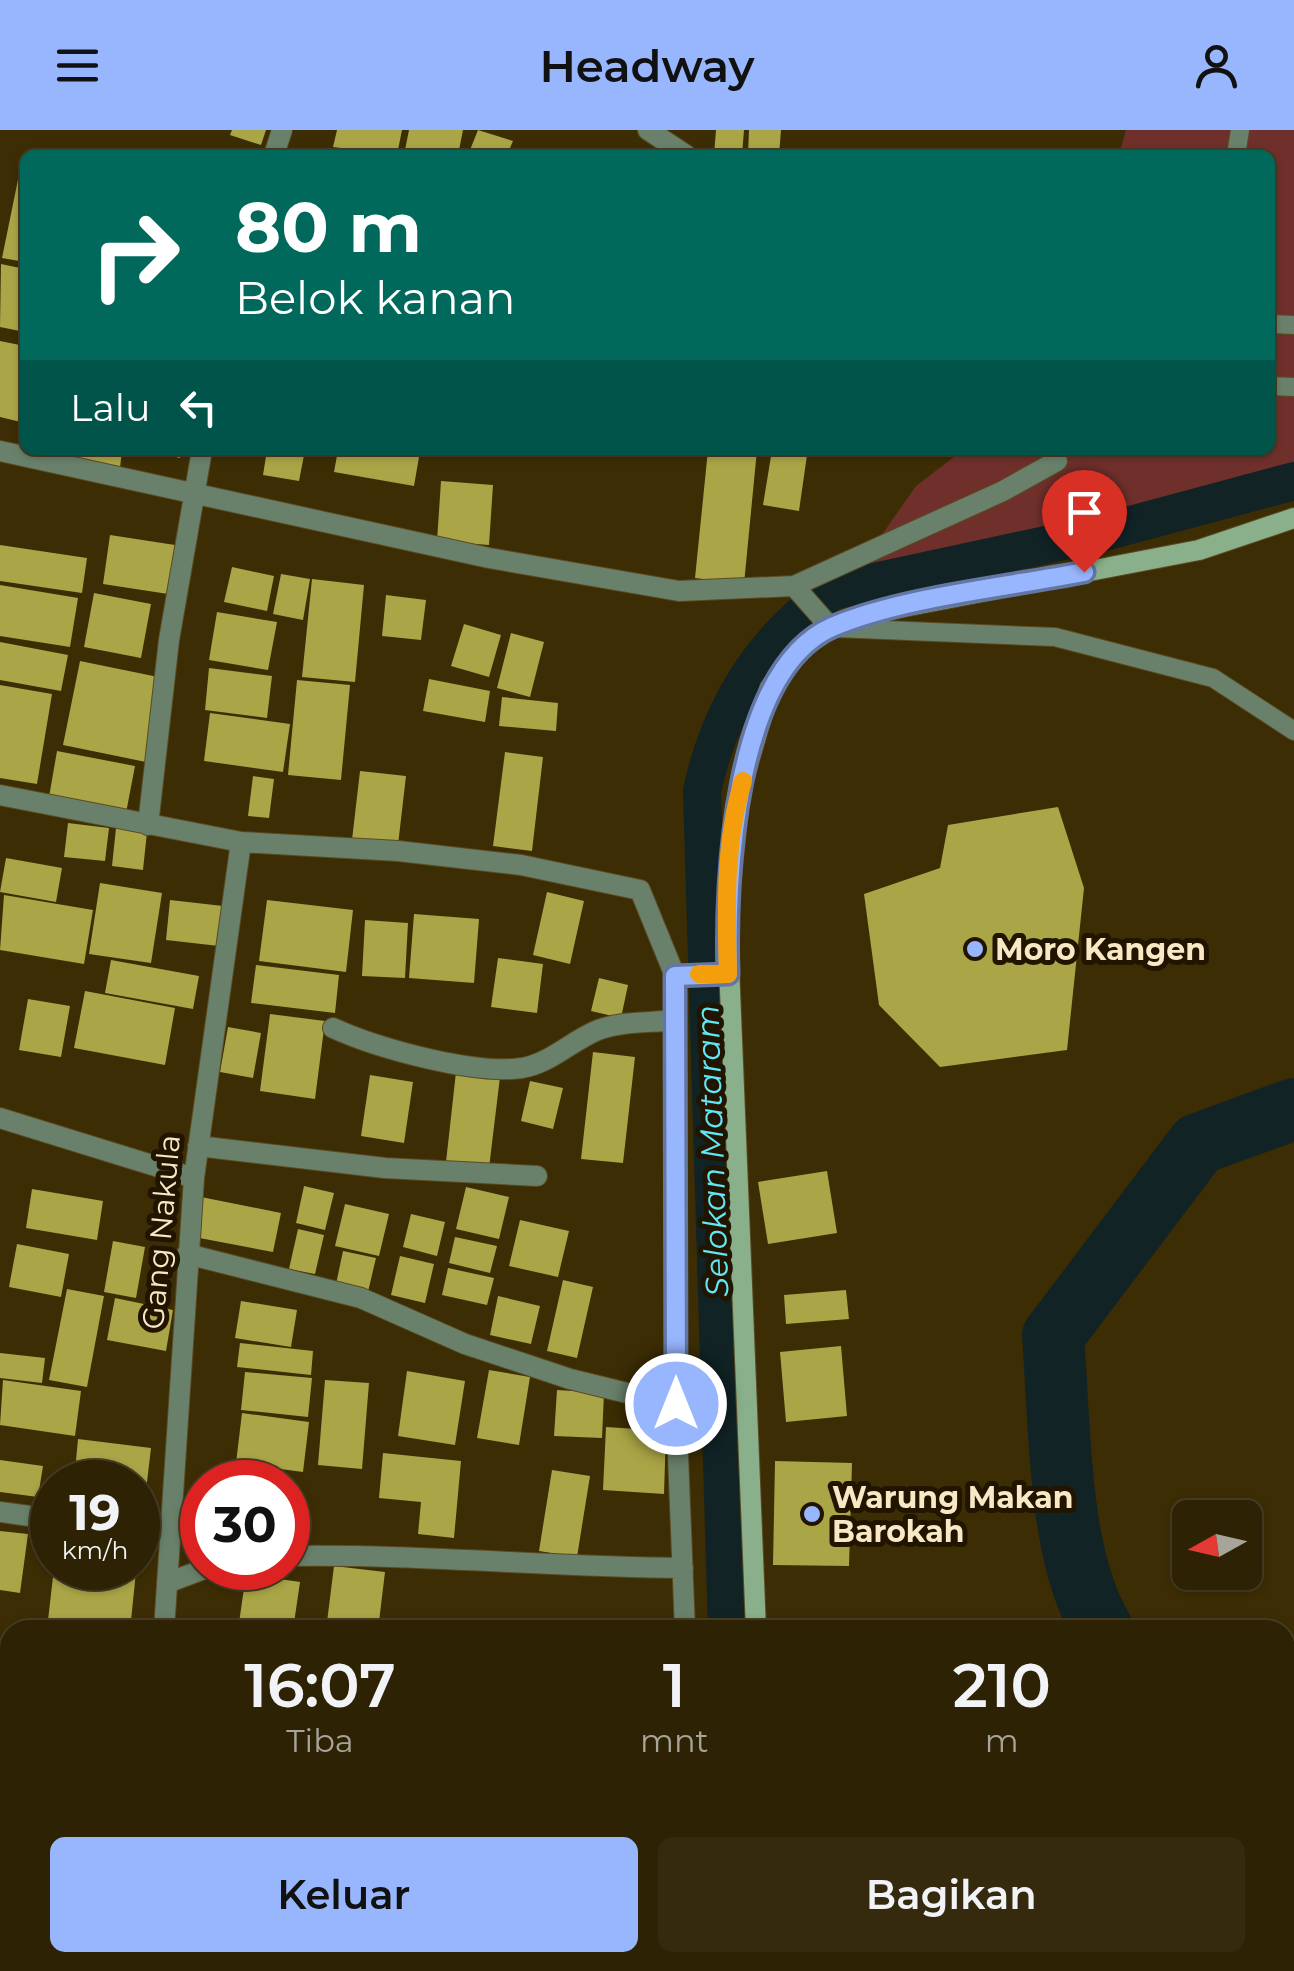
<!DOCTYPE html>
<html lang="id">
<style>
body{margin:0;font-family:Montserrat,sans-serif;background:#352a0d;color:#f1f3f6;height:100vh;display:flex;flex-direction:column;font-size:38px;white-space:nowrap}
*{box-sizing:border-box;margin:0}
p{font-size:32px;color:#a7a49a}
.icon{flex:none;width:55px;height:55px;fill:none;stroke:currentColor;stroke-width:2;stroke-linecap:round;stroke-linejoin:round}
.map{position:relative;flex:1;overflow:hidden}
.panel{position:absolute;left:0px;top:1490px;width:1295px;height:352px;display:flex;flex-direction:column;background:#2d2203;border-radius:30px 30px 0 0;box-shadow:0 2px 8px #0004,0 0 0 2px #483f25}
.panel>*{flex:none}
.top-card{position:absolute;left:20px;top:20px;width:1255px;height:305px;border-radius:15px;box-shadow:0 2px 8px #0004,0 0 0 2px #483f25;background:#00695c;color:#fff;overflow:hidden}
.needle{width:65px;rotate:262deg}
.fabs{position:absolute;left:1172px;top:1370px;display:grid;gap:20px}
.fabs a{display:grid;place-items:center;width:90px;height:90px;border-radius:15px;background:#2d2203;box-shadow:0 2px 8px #0004,0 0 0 2px #483f25;font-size:50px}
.speed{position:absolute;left:30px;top:1330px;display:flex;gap:20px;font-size:50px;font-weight:700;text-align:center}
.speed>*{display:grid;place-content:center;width:130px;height:130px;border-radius:50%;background:#2d2203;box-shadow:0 2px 8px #0004,0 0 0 2px #483f25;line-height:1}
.speed small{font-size:25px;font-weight:400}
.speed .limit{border:15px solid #d22;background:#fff;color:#111}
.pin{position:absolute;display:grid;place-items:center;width:85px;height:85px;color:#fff;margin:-102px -42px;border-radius:50% 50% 50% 0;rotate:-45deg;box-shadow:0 0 10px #0007}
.pin .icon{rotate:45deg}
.me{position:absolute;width:110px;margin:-55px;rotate:0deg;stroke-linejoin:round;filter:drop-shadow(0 0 8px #0008)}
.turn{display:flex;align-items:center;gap:35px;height:210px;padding:0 50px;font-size:45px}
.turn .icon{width:130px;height:130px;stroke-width:2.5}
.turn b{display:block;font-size:70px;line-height:85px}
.then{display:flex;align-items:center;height:95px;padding:0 50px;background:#0003;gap:20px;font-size:38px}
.eta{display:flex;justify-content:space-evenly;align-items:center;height:170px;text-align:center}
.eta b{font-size:60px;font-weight:600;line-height:70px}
.button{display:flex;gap:20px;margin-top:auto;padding:20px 50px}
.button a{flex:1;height:115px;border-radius:15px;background:#98b6fd;color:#111;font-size:40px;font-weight:600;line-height:115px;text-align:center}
.button a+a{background:#352a0d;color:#f1f3f6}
header{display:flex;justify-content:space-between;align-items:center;height:130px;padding:0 50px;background:#98b6fd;color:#111;font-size:45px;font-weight:600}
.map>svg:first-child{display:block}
</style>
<header><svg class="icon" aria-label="menu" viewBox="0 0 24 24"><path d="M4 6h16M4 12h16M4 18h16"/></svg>Headway<svg class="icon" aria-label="person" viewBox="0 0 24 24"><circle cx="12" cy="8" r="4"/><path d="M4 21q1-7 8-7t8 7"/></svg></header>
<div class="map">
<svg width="1294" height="1841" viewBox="0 0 1294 1841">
<rect width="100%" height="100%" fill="#3c2d04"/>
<!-- green -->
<path fill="#6f302b" d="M1126 0H1294V344L853 446 916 356 963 320H1270V25H1119Z"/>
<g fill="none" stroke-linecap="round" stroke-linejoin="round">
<!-- canal -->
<path stroke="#112325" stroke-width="38" d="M727 1500 702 661C720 577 762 510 832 461L1101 403 1294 351
M739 1832V1841"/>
<!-- river -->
<path stroke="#112325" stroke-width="62" d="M1103 1500C1057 1426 1060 1292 1053 1206L1198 1014 1294 979
M1285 1793 1294 1808"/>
</g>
<!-- building -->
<path fill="#aaa546" d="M232 0H266L261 15 230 5Z
M337 0H402L397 25 333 17Z
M409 0H463L458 25H404Z
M478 0 513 11 507 25H468Z
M716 0H744L742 25H714Z
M749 0H781L779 25H748Z
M21 35 25 36V132L2 128Z
M1 134 25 139V202L0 197Z
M0 211 25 216V293L0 287Z
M60 320H122L120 338 59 329Z
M147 320H181L180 328Z
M267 320H305L299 351 263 345Z
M338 320H377L419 327 414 356 334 342Z
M708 320H757L744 454 695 448Z
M772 320 807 325 799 381 763 375Z
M441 351 493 355 489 415 437 411Z
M110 405 175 415 168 464 103 454Z
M0 415 87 428 82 463 0 451Z
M232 437 274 446 267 481 224 472Z
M281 444 310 449 303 490 273 484Z
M312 449 364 455 355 552 302 547Z
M0 455 78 468 70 517 0 506Z
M94 463 151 474 141 528 84 517Z
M386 465 426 470 421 510 382 506Z
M217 482 277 492 268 540 209 530Z
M464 494 501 505 489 547 451 536Z
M511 503 544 512 530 567 497 558Z
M0 512 68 525 61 561 0 550Z
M80 531 163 548 146 632 63 615Z
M209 538 272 546 267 588 205 580Z
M429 549 490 561 485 592 423 581Z
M297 550 350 555 341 650 288 645Z
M0 555 52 564 37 654 0 648Z
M502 567 558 573 556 601 499 596Z
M210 583 290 594 283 642 204 631Z
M57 621 135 636 126 683 49 667Z
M505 622 543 627 532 721 493 716Z
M360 641 406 646 398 715 352 710Z
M253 646 274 649 269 688 248 686Z
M1058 677 1084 758 1067 920 940 937 879 875 864 764 940 738 948 695Z
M68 693 109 698 105 731 64 727Z
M116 698 147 702 143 740 112 736Z
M6 728 62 738 56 772 0 762Z
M100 753 162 763 151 833 89 824Z
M547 762 584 771 570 834 533 825Z
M4 765 93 780 84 834 0 820Z
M170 770 223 776 219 816 166 810Z
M267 770 353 780 346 842 259 831Z
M414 784 479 789 474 853 409 848Z
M365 790 408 793 405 848 362 846Z
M498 828 543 834 537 883 491 877Z
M111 830 199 846 193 879 105 863Z
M256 835 339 845 335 883 251 873Z
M599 848 628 855 621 888 591 881Z
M85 861 175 878 165 935 74 918Z
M28 869 70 876 61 927 19 920Z
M270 884 325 891 315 969 260 961Z
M228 897 261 903 253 948 220 942Z
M593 922 635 927 623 1033 581 1029Z
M456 942 500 947 489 1038 446 1032Z
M370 945 413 952 404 1013 361 1006Z
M530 951 563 958 553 999 521 991Z
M827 1041 837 1103 768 1114 758 1052Z
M304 1056 334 1063 325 1100 296 1093Z
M466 1057 509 1067 499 1109 456 1099Z
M32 1059 103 1071 97 1110 26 1098Z
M196 1066 281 1083 273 1122 189 1106Z
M345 1074 389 1084 379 1126 335 1116Z
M411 1084 445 1092 437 1126 403 1117Z
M520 1090 569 1101 558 1147 509 1136Z
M298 1099 324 1105 315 1144 289 1139Z
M455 1107 497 1116 490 1143 449 1133Z
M113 1111 145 1117 136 1168 104 1162Z
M17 1114 69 1124 61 1167 9 1157Z
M343 1121 376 1128 367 1166 335 1159Z
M400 1126 434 1134 425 1173 391 1165Z
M448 1138 494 1148 487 1175 442 1165Z
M563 1150 593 1157 577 1228 547 1221Z
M67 1159 104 1166 87 1257 49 1250Z
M846 1160 849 1189 786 1194 784 1165Z
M498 1166 540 1176 531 1214 490 1205Z
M115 1168 173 1180 166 1221 107 1210Z
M241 1171 297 1180 291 1217 235 1208Z
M240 1213 313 1221 311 1245 237 1237Z
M841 1216 847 1286 786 1292 780 1222Z
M0 1223 45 1228 42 1253 0 1248Z
M489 1240 530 1247 519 1315 477 1308Z
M407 1241 465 1251 455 1315 398 1306Z
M245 1242 312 1248 308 1287 241 1280Z
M3 1250 81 1261 75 1306 0 1295Z
M325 1250 369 1253 362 1339 318 1335Z
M557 1260 604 1263 602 1308 554 1306Z
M242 1283 309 1292 303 1342 236 1333Z
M606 1297 666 1301 664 1364 603 1360Z
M78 1309 151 1318 143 1386H138V1352H74Z
M383 1323 461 1331 454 1408 418 1404 421 1372 379 1368Z
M0 1330 43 1336 38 1367 0 1362Z
M775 1331 852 1333 849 1436 773 1435Z
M552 1340 590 1346 577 1427 539 1421Z
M0 1401 28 1404 20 1463 0 1460Z
M334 1436 385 1442 378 1500H326Z
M54 1438 136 1442 130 1500 47 1499Z
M246 1444 300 1452 293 1500H238Z
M447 1489 489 1498V1500H444Z
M499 1494H576V1500H499Z
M594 1495 638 1497V1500H594Z
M0 1682 10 1683V1753L0 1752Z
M81 1832H124L123 1841H80Z
M201 1832H242V1841H201Z
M336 1832H380V1841H336Z
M390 1832H445L446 1841H391Z
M523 1832H555V1841H523Z
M585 1832H663L659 1841H586Z
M798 1832H836L837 1841H798Z"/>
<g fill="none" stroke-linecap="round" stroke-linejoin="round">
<!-- lane casing -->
<g stroke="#5a4b23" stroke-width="20">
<path id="lane" d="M1236 25 1240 0
M1270 194 1294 195
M1270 256 1294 257
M836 498 1055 507 1213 548 1294 601"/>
</g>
<!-- street casing -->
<g stroke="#5a4b23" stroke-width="22">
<path id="street" d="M648 0 686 25
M274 25 282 0
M0 321 489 428 679 461 794 456 831 498
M794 456 1003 361 1057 331
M0 665 241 712 398 721 521 735 640 760 675 846 676 1275 685 1500
M148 695 169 510 202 320
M675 846 728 845
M333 898C377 918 473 945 522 938 551 933 571 911 598 900 621 891 651 893 675 890
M0 988 194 1048
M198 1016 385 1038 537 1046
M187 1124 361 1168 465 1214 570 1249 676 1275
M0 1382 52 1389
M138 1400 170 1405
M288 1426C420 1424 551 1437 683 1438
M167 1453 207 1438
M164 1500 194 1048 241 712
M0 1639 10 1640
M697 1832 698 1841
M170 1841V1832
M313 1841V1832"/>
</g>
<!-- secondary casing -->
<g stroke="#5a4b23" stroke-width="22">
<path id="secondary" d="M756 1500 727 786 740 661 770 558 802 518 831 498 892 479 1199 420 1294 388
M777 1832 778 1841"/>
</g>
<!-- lane -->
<use href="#lane" stroke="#69816b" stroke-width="18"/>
<!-- street -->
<use href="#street" stroke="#69816b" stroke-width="20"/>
<!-- secondary -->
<use href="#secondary" stroke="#89b08b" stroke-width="20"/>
</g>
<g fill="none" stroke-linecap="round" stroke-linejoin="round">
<!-- route casing -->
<g stroke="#6376a4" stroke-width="25">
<path id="route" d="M676 1274 675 846 728 844C725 751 733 541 832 497 902 467 1008 457 1084 442"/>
</g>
<!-- route -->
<use href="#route" stroke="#98b6fd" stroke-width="18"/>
<!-- slow -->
<path stroke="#f59e0b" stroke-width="18" d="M699 844H728C726 782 724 712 743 651"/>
</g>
<!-- markers -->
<g fill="#98b6fd" stroke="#211500" stroke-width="4">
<circle cx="975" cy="819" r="10"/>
<circle cx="812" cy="1384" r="10"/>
</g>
<g text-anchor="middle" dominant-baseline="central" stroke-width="10" stroke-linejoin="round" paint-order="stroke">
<!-- poi labels -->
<g font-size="30" font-weight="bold" fill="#f8e8c5" stroke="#211500" text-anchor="start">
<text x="995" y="819">Moro Kangen</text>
<text x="832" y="1367">Warung Makan<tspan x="832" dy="34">Barokah</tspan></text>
</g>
<!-- street labels -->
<g font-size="30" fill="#f8e8c5" stroke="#211500">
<text transform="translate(161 1102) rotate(-85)">Gang Nakula</text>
</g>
<!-- water labels -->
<g font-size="32" font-style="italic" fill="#61e7f7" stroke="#211500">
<text transform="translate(712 1021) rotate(-92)">Selokan Mataram</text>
</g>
</g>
</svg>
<div class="fabs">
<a><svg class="needle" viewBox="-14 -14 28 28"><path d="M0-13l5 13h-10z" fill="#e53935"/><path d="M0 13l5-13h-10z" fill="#a7a49a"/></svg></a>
</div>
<div class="speed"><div>19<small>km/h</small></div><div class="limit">30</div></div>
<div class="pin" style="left:1084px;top:442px;background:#d93025"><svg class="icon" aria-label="arrive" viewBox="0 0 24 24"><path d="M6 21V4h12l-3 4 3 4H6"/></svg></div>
<svg class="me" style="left:676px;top:1274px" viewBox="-20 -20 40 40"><circle r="17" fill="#98b6fd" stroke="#fff" stroke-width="3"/><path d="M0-11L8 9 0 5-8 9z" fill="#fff"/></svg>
<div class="top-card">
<div class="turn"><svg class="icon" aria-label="right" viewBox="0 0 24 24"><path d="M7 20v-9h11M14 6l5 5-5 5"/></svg><div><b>80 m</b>Belok kanan</div></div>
<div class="then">Lalu<svg class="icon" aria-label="left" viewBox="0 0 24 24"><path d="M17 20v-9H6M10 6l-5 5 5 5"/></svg></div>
</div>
<section class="panel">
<div class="eta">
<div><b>16:07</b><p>Tiba</p></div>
<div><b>1</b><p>mnt</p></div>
<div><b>210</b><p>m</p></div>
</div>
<div class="button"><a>Keluar</a><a>Bagikan</a></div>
</section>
</div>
